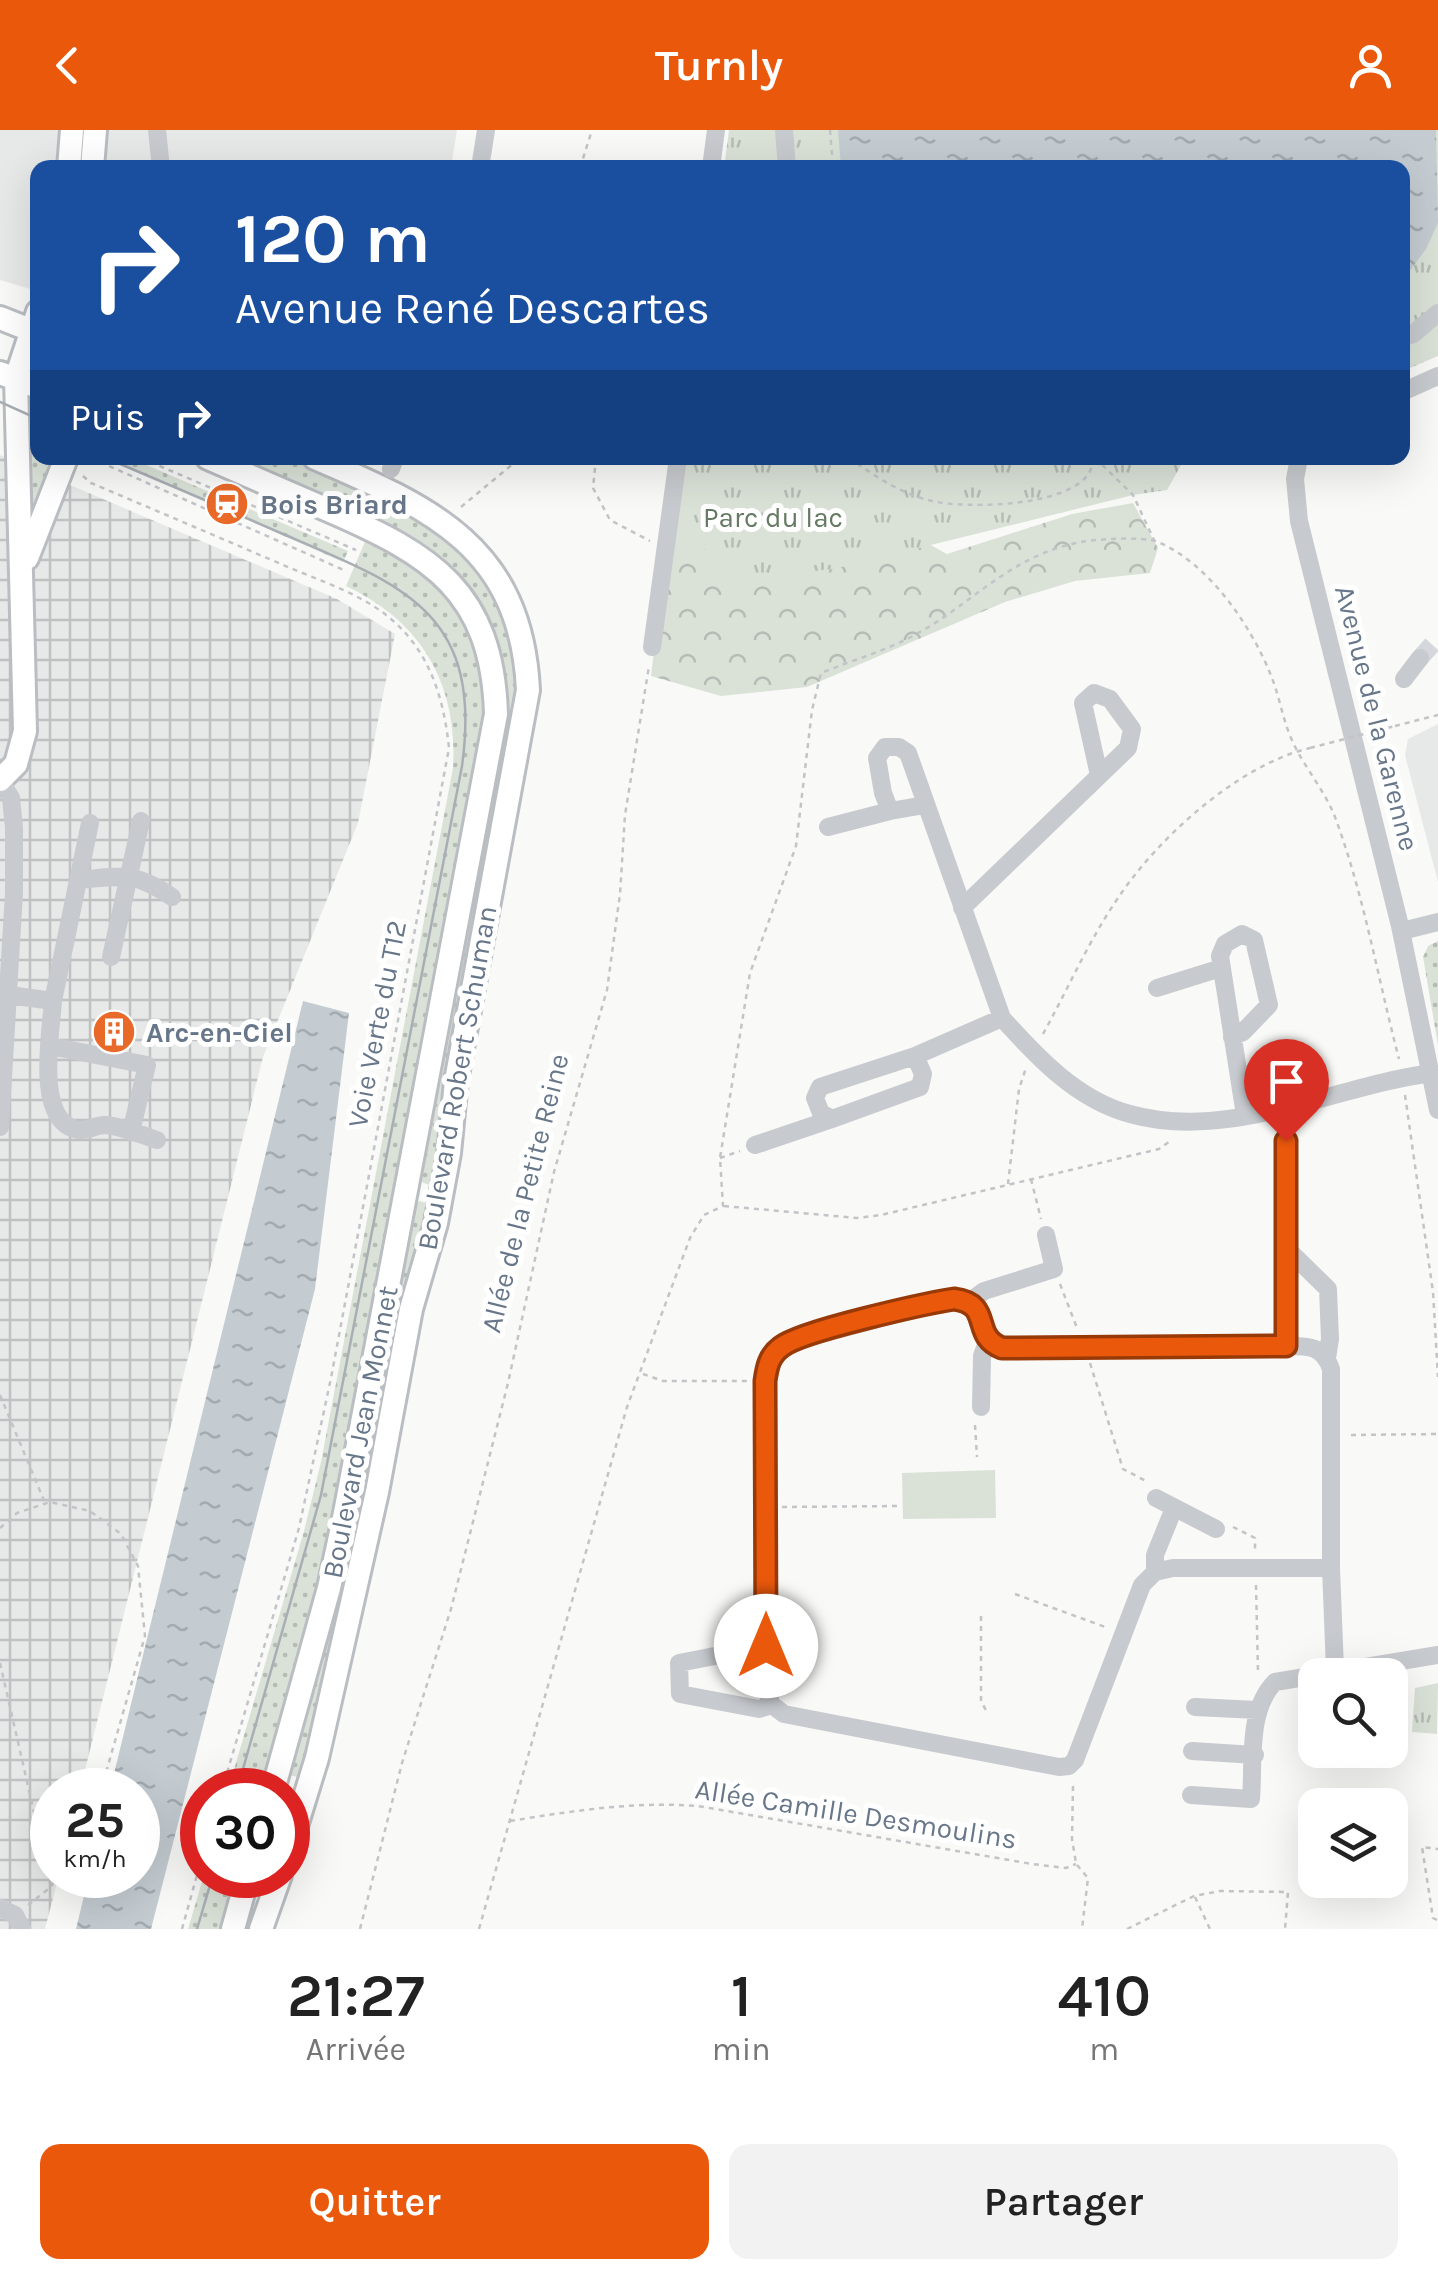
<!DOCTYPE html>
<html lang="fr">
<meta charset="utf-8">
<style>
body{margin:0;font-family:Karla,sans-serif;background:#f2f2f2;color:#222;height:100vh;display:flex;flex-direction:column;font-size:38px;white-space:nowrap}
*{box-sizing:border-box;margin:0}
p{font-size:32px;color:#767676}
.icon{flex:none;width:55px;height:55px;fill:none;stroke:currentColor;stroke-width:2;stroke-linecap:round;stroke-linejoin:round}
.map{position:relative;height:1799px;overflow:hidden}
.panel{display:flex;flex-direction:column;background:#fff;flex:1}
.panel>*{flex:none}
.top-card{position:absolute;left:30px;top:30px;width:1380px;height:305px;border-radius:20px;box-shadow:0 10px 40px #0002;background:#1a4fa0;color:#fff;overflow:hidden}
.controls{position:absolute;left:1298px;top:1528px;display:grid;gap:20px}
.controls a{display:grid;place-items:center;width:110px;height:110px;border-radius:20px;background:#fff;box-shadow:0 10px 40px #0002;font-size:50px}
.speed{position:absolute;left:30px;top:1638px;display:flex;gap:20px;font-size:50px;font-weight:700;text-align:center}
.speed>*{display:grid;place-content:center;width:130px;height:130px;border-radius:50%;background:#fff;box-shadow:0 10px 40px #0002;line-height:1}
.speed small{font-size:25px;font-weight:400}
.speed .limit{border:15px solid #d22;background:#fff;color:#111}
.pin{position:absolute;display:grid;place-items:center;width:85px;height:85px;color:#fff;margin:-102px -42px;border-radius:50% 50% 50% 0;rotate:-45deg;box-shadow:0 0 10px #0007}
.pin .icon{rotate:45deg}
.me{position:absolute;width:110px;margin:-55px;rotate:0deg;stroke-linejoin:round;filter:drop-shadow(0 0 8px #0008)}
.turn{display:flex;align-items:center;gap:35px;height:210px;padding:0 40px;font-size:45px}
.turn .icon{width:130px;height:130px;stroke-width:2.5}
.turn b{display:block;font-size:70px;line-height:85px}
.then{display:flex;align-items:center;height:95px;padding:0 40px;background:#0003;gap:20px;font-size:38px}
.eta{display:flex;justify-content:space-evenly;align-items:center;height:170px;text-align:center}
.eta b{font-size:60px;font-weight:600;line-height:70px}
.action{display:flex;gap:20px;margin-top:auto;padding:20px 40px}
.action a{flex:1;height:115px;border-radius:20px;background:#ea580c;color:#fff;font-size:40px;font-weight:600;line-height:115px;text-align:center}
.action a+a{background:#f2f2f2;color:#222}
header{display:flex;justify-content:space-between;align-items:center;height:130px;padding:0 40px;background:#ea580c;color:#fff;font-size:45px;font-weight:600}
.map>svg:first-child{display:block}
</style>
<header><svg class="icon" aria-label="back" viewBox="0 0 24 24"><path d="M15 5l-7 7 7 7"/></svg>Turnly<svg class="icon" aria-label="person" viewBox="0 0 24 24"><circle cx="12" cy="8" r="4"/><path d="M4 21q1-7 8-7t8 7"/></svg></header>
<div class="map">
<svg width="1438" height="1799" viewBox="0 0 1438 1799">
<defs>
<pattern id="industrial-grid" width="8" height="8" patternUnits="userSpaceOnUse" patternTransform="scale(2.5)"><rect width="8" height="8" fill="#e7e8e8"/><path d="M0 4h8M4 0v8" fill="none" stroke="#bfc1c2"/></pattern>
<pattern id="grass-dots" width="8" height="8" patternUnits="userSpaceOnUse" patternTransform="scale(2.5)"><rect width="8" height="8" fill="#dae2d8"/><path d="M2 2h.1M6 6h.1" fill="none" stroke="#b5bcb5" stroke-width="1.8" stroke-linecap="round"/></pattern>
<pattern id="forest-crowns" width="20" height="18" patternUnits="userSpaceOnUse" patternTransform="scale(2.5)"><rect width="20" height="18" fill="#dae2d8"/><path d="M2 6a3 3 0 1 1 6 0M12 15a3 3 0 1 1 6 0" fill="none" stroke="#b5bcb5"/></pattern>
<pattern id="park-tufts" width="24" height="20" patternUnits="userSpaceOnUse" patternTransform="scale(2.5)"><rect width="24" height="20" fill="#dae2d8"/><path d="M3 7l-1-3M5 7V3M7 7l1-3M15 17l-1-3M17 17v-4M19 17l1-3" fill="none" stroke="#b5bcb5"/></pattern>
<pattern id="water-ripples" width="26" height="14" patternUnits="userSpaceOnUse" patternTransform="scale(2.5)"><rect width="26" height="14" fill="#c4ccd2"/><path d="M2 4q2-2 4 0t4 0M15 11q2-2 4 0t4 0" fill="none" stroke="#a3aab0"/></pattern>
</defs>
<rect width="100%" height="100%" fill="#f9f9f7"/>
<!-- built -->
<path fill="#e7e8e8" d="M0 0H457L451 37 38 38 37 161 0 150Z
M1438 594V752L1405 625 1408 609Z"/>
<!-- industrial -->
<path fill="url(#industrial-grid)" d="M0 325 337 469 395 504 358 693 263 927 80 1660H52V1745H59L45 1799H0Z"/>
<!-- grass -->
<path fill="url(#grass-dots)" d="M27 320 53 333 32 384 27 383Z
M107 328H130L348 421 343 432Z
M229 328H290L375 365 364 387Z
M384 369C437 397 488 434 508 494 514 513 515 536 519 556L444 1002 432 1054 429 1055 419 1051 506 586C509 486 463 430 374 391Z
M367 407C411 428 456 460 474 508 482 527 484 550 488 570L320 1463 264 1660H228L304 1401 321 1332 453 638C458 554 422 492 346 456Z
M1438 811V915L1423 827 1428 816Z
M419 1071 426 1073 429 1079 346 1465 303 1645 298 1647 289 1645 287 1640 414 1075Z
M204 1745H232L238 1750 224 1799H188Z"/>
<!-- forest -->
<path fill="url(#forest-crowns)" d="M677 328 916 407 947 424 1072 384 1133 373 1158 418 1150 443 1075 451 1005 472 807 557 721 566 651 546Z"/>
<!-- park -->
<path fill="url(#park-tufts)" d="M729 0H1438V226L1403 241 1402 38H724Z
M684 328H1185L1167 360 1133 365 838 438 714 454 718 425 673 407Z
M1438 1553 1437 1604 1412 1602 1415 1558Z"/>
<!-- pitch -->
<path fill="#dae2d8" d="M995 1340 996 1388 903 1389 902 1343Z"/>
<!-- water -->
<path fill="url(#water-ripples)" d="M838 0H1436L1438 93 1426 119 1403 150 1402 38 841 37Z
M303 871 349 883 315 1159 151 1799H76L89 1745H138V1660H110Z"/>
<g fill="none" stroke-linecap="round" stroke-linejoin="round">
<!-- minor-tunnel -->
<path stroke="#d4d8dc" stroke-width="18" stroke-dasharray="18 9" stroke-linecap="butt" d="M1420 528 1438 508"/>
<!-- major casing -->
<g stroke="#babec2" stroke-width="28">
<path id="major" d="M69 38 72 0
M92 38 95 0
M0 188 38 203
M0 243 38 257
M208 328C248 345 288 363 328 380 432 425 492 461 496 584L345 1383 329 1458 273 1660
M27 428 66 328
M0 650 16 634 25 601 16 248 38 182
M288 1722 317 1628 377 1362 411 1179 436 1093 449 1023 456 951 528 560C521 417 432 378 315 328
M233 1799 248 1745
M261 1799 280 1745"/>
</g>
<!-- path -->
<path stroke="#c3c4c7" stroke-width="2.5" stroke-dasharray="5 5" stroke-linecap="butt" d="M830 0 833 38
M580 38 592 0
M141 328 356 420
M596 328 593 358 610 390 650 411
M849 328C875 346 901 364 932 371 967 379 1068 377 1089 343 1091 341 1093 330 1093 328
M1095 328 1133 365 1154 410
M100 332 346 441
M83 346 91 353C155 380 218 407 281 434 317 450 361 463 391 489 430 522 444 569 449 618L331 1248 299 1398 222 1660
M461 377 520 328
M1395 596 1438 585
M1043 904C1068 859 1089 810 1118 768 1158 708 1238 635 1310 618
M1405 965 1433 1162 1438 1247
M720 1028 740 1021
M1031 1049 1041 1089
M1008 1054 1019 959 1026 938
M724 1076 857 1088 881 1085 1159 1019 1170 1011
M1060 1154 1077 1198
M1090 1233 1123 1339 1146 1351
M643 1244 663 1251H748
M0 1265 45 1373
M975 1295 977 1327
M1351 1305 1438 1304
M782 1377 900 1376
M1233 1397 1255 1408V1420
M0 1398 17 1383 50 1372 90 1381 121 1404 138 1436 145 1506 101 1660
M1256 1455 1258 1542
M1015 1464 1108 1498
M981 1486V1571L987 1582
M0 1533 51 1757
M1073 1656 1072 1709 1076 1733
M510 1691C572 1681 635 1671 698 1676L1032 1734 1066 1738 1076 1734
M1077 1735 1088 1748 1082 1799
M1195 1767 1210 1799
M28 1775 51 1757 57 1745
M1437 1790 1433 1788 1422 1717 1438 1719
M182 1799 202 1727
M360 1799 402 1633 451 1479 508 1253 554 1042 607 860 620 764 625 685 649 536
M479 1799 627 1277 690 1108 704 1085 723 1076 720 1028 750 843 796 716 812 580 821 543C848 532 878 523 905 510 967 480 1005 428 1076 413 1091 409 1145 406 1158 412 1208 433 1250 494 1270 543 1279 564 1282 587 1291 608 1303 636 1324 659 1335 687 1364 765 1378 849 1399 929
M1127 1799 1194 1766 1220 1761 1288 1762 1285 1799"/>
<!-- minor -->
<path stroke="#c7cace" stroke-width="18" d="M157 0 161 38
M784 0 787 38
M480 38 486 0
M711 38 716 0
M1402 208 1413 204 1438 183
M1402 262 1438 246
M1299 328 1295 349 1299 391 1400 796 1438 980
M391 339 395 328
M652 517 678 328
M1404 549 1420 528
M925 675 890 681 883 663 877 628 885 617H899L908 623 1002 888C1037 927 1077 970 1130 984 1229 1012 1334 956 1432 943
M828 697 890 681
M78 750C123 746 133 741 172 767
M962 778 1128 618 1132 599 1110 569 1094 563 1083 573 1099 645
M1402 801 1438 792
M111 827 141 691
M1157 858 1221 838
M9 865 53 871 90 693
M53 871C51 902 35 988 75 999 86 1003 94 995 105 995 121 996 142 1005 157 1010
M1232 907 1243 902 1269 875 1254 810 1242 804 1225 814 1220 826C1228 879 1237 932 1245 985
M50 916 147 935 131 1002
M915 926 923 944 920 957 832 989 821 983 815 968 820 957 915 926 1002 888
M1286 976V1216C1308 1216 1323 1215 1331 1239V1438L1335 1540
M0 997 14 763V698L11 668 0 650
M755 1015 832 989
M1286 1118 1328 1159 1330 1209 1327 1228
M969 1172 984 1161 1054 1139 1046 1105
M1286 1216 1002 1217C970 1206 994 1173 953 1169L787 1213 772 1227 765 1251 766 1560 772 1575 784 1584 1059 1637 1069 1636 1075 1630 1142 1455 1155 1442 1173 1438H1331
M981 1277 982 1226 988 1210
M1156 1368 1216 1399
M1155 1442V1425L1174 1378
M766 1516 679 1533 680 1564 759 1579 772 1575
M1195 1577 1257 1580
M1192 1621 1255 1625
M1191 1665 1251 1669C1254 1632 1247 1580 1275 1552L1438 1525
M0 1778 15 1785 22 1799"/>
<!-- major -->
<use href="#major" stroke="#fff" stroke-width="22"/>
<!-- tram -->
<path stroke="#a9aeb5" stroke-width="2.5" d="M0 272 38 289
M106 328C165 353 224 378 283 404 405 456 483 483 462 636L321 1365 237 1660
M197 1799 213 1745"/>
<!-- path-bridge -->
<path stroke="#c3c4c7" stroke-width="2.5" stroke-dasharray="5 5" stroke-linecap="butt" d="M1310 618 1395 596"/>
</g>
<g fill="none" stroke-linecap="round" stroke-linejoin="round">
<!-- route casing -->
<g stroke="#983908" stroke-width="25">
<path id="route" d="M766 1516 765 1251C767 1237 769 1226 781 1217 801 1201 923 1174 954 1169 994 1174 970 1206 1002 1218L1286 1216V1011"/>
</g>
<!-- route -->
<use href="#route" stroke="#ea580c" stroke-width="18"/>
</g>
<!-- icons -->
<defs>
<g id="station-disc" transform="scale(2.25)"><circle r="9.5" fill="#e96928" stroke="#fff"/><path d="M-3-6H3Q5-6 5-4V2Q5 4 3 4L4.5 6H3L1.5 4h-3L-3 6H-4.5L-3 4Q-5 4-5 2V-4Q-5-6-3-6ZM-3.5-4v3h7v-3ZM-3.5 1v1.5H-2V1ZM2 1v1.5H3.5V1Z" fill="#fff"/></g>
<g id="building-disc" transform="scale(2.25)"><circle r="9.5" fill="#e96928" stroke="#fff"/><path d="M-4-6H4V6H1V3H-1V6H-4ZM-2.5-4.3h1.7v1.8h-1.7ZM.8-4.3h1.7v1.8H.8ZM-2.5-1h1.7V.8h-1.7ZM.8-1h1.7V.8H.8Z" fill="#fff"/></g>
</defs>
<g fill-rule="evenodd">
<use href="#station-disc" x="227" y="374"/>
<use href="#building-disc" x="114" y="902"/>
</g>
<g text-anchor="middle" dominant-baseline="central" stroke-width="10" stroke-linejoin="round" paint-order="stroke">
<!-- poi labels -->
<g font-size="28" font-weight="bold" fill="#677789" stroke="#fff" text-anchor="start">
<text x="260" y="374">Bois Briard</text>
<text x="146" y="902">Arc-en-Ciel</text>
</g>
<!-- park labels -->
<g font-size="28" fill="#657a63" stroke="#fff">
<text x="773" y="387">Parc du lac</text>
</g>
<!-- street labels -->
<g font-size="28" fill="#677789" stroke="#fff">
<text transform="translate(1377 588) rotate(76)">Avenue de la Garenne</text>
<text transform="translate(377 894) rotate(-79)">Voie Verte du T12</text>
<text transform="translate(457 948) rotate(-80)">Boulevard Robert Schuman</text>
<text transform="translate(525 1063) rotate(-76)">Allée de la Petite Reine</text>
<text transform="translate(360 1302) rotate(-79)">Boulevard Jean Monnet</text>
<text transform="translate(856 1684) rotate(9)">Allée Camille Desmoulins</text>
</g>
</g>
</svg>
<div class="controls">
<a><svg class="icon" aria-label="search" viewBox="0 0 24 24"><circle cx="10" cy="10" r="6"/><path d="M15 15l6 6"/></svg></a>
<a><svg class="icon" aria-label="layers" viewBox="0 0 24 24"><path d="M12 4l9 5-9 5-9-5zM3 14l9 5 9-5"/></svg></a>
</div>
<div class="speed"><div>25<small>km/h</small></div><div class="limit">30</div></div>
<div class="pin" style="left:1286px;top:1011px;background:#d93025"><svg class="icon" aria-label="arrive" viewBox="0 0 24 24"><path d="M6 21V4h12l-3 4 3 4H6"/></svg></div>
<svg class="me" style="left:766px;top:1516px" viewBox="-20 -20 40 40"><circle r="19" fill="#fff"/><path d="M0-13L10 11 0 6-10 11z" fill="#ea580c"/></svg>
<div class="top-card">
<div class="turn"><svg class="icon" aria-label="right" viewBox="0 0 24 24"><path d="M7 20v-9h11M14 6l5 5-5 5"/></svg><div><b>120 m</b>Avenue René Descartes</div></div>
<div class="then">Puis<svg class="icon" aria-label="right" viewBox="0 0 24 24"><path d="M7 20v-9h11M14 6l5 5-5 5"/></svg></div>
</div>
</div>
<section class="panel">
<div class="eta">
<div><b>21:27</b><p>Arrivée</p></div>
<div><b>1</b><p>min</p></div>
<div><b>410</b><p>m</p></div>
</div>
<div class="action"><a>Quitter</a><a>Partager</a></div>
</section>
